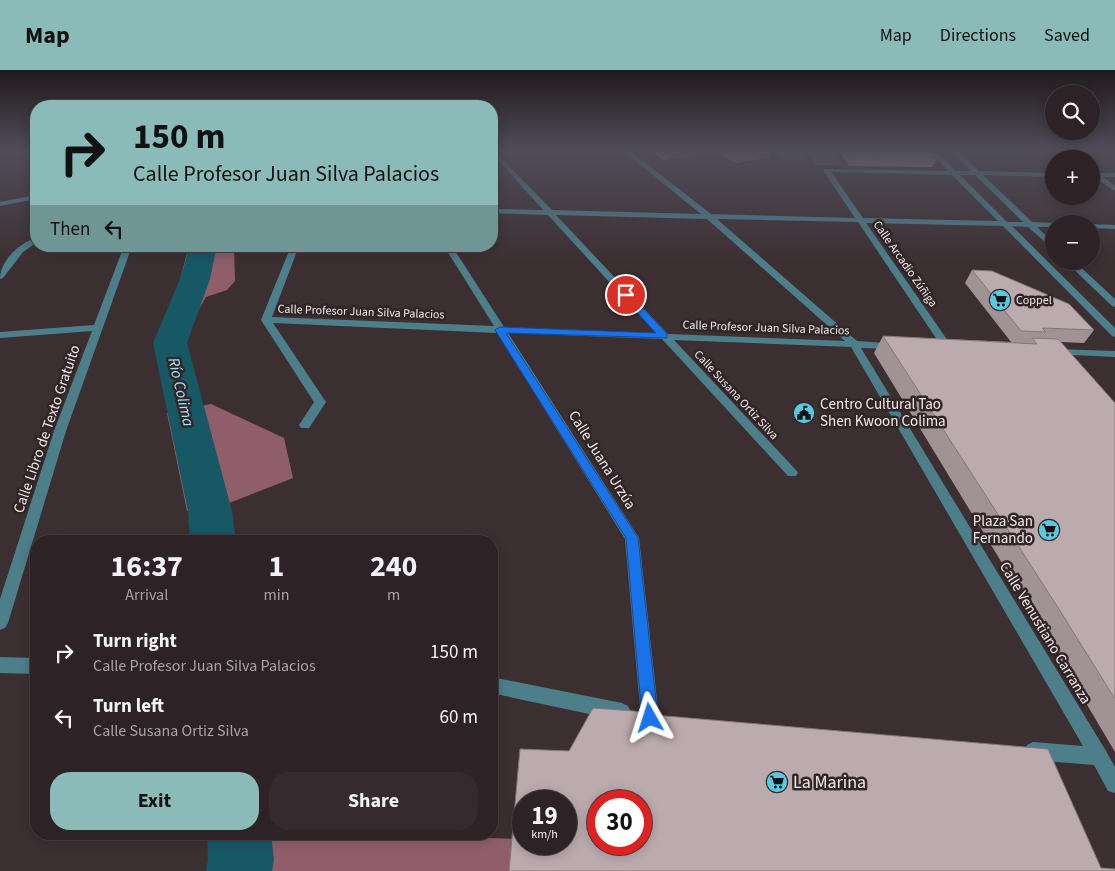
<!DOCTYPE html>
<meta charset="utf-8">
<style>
body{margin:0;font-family:"Source Sans 3",sans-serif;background:#352b2e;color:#f1f3f6;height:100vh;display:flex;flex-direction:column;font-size:19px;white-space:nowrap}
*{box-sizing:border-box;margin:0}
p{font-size:16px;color:#a7a4a7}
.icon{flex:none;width:28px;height:28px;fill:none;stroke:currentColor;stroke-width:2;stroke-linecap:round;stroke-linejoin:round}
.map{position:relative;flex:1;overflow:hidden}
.drawer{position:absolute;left:30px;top:465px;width:468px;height:305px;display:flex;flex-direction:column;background:#2d2326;border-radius:20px;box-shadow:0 2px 12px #0003,0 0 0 1px #484043}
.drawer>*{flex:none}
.hud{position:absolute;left:30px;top:30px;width:468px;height:152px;border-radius:20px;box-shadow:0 2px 12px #0003,0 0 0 1px #484043;background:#8bbbb9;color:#111;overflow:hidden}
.controls{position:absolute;left:1045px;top:15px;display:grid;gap:10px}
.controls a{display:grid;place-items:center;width:55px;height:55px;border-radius:50%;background:#2d2326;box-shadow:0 2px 12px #0003,0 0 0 1px #484043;font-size:25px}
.speed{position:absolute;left:512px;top:720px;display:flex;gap:10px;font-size:25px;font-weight:700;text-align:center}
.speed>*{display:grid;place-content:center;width:65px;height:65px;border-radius:50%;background:#2d2326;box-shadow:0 2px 12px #0003,0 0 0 1px #484043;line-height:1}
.speed small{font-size:12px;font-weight:400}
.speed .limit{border:8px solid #d22;background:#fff;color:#111}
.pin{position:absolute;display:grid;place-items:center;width:42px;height:42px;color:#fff;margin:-21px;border:2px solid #fff;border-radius:50%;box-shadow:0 1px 5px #0007}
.me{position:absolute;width:55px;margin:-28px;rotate:354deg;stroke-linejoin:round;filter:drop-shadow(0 0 4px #0008)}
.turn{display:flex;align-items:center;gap:18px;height:105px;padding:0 20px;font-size:22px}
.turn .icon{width:65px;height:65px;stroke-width:2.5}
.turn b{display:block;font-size:35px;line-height:42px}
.then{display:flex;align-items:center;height:48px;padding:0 20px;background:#0003;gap:10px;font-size:19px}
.eta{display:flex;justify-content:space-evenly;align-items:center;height:85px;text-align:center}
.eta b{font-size:30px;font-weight:700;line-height:35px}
.button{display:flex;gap:10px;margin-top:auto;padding:10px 20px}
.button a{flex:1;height:58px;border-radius:20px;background:#8bbbb9;color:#111;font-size:20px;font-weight:700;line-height:58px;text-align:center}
.button a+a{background:#352b2e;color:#f1f3f6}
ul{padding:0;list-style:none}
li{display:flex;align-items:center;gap:15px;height:65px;padding:0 20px}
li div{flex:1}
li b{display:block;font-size:19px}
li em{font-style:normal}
header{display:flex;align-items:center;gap:30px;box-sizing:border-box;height:70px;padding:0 25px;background:#8bbbb9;color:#111}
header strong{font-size:24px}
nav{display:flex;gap:28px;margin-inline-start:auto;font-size:18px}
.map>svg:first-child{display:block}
</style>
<header>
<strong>Map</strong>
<nav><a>Map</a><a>Directions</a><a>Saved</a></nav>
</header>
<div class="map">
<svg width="1115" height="801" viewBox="0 0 1115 801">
<rect width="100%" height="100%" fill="#3c2f32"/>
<!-- green -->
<path fill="#704f57" d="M776 80H800L806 90H782Z
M807 80H831L842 95H816Z"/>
<!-- forest -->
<path fill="#8f5e6a" d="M189 176H234L235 211 227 220 206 227 191 253 166 261Z
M211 334 284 368 293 408 201 444 187 441 167 343Z
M256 764H410V765L515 769 512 801H254Z"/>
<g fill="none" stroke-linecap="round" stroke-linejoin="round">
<!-- river -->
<path fill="#175865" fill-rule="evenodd" d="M190 176H217L210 209 187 273 232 441 236 471H190L188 441 153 273 180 209Z
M207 764H271L274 790 272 801H206L208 790Z"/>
<!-- minor -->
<path fill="#4d7f8b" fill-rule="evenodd" d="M559 80H565L567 83 562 84Z
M622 80H629L711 144 855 148 823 100 824 99 948 101 928 80H935L956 101H971L950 80H957L979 101 1054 103V107L983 105 1032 152 1057 153 1054 154V157H1037L1054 173V180L1028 157 1012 156 1115 258V267L1112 266 1003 156 866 153 953 278 948 281 944 280 858 152 717 149 857 271 899 274V278L895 279 861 278 1106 681 1115 697V723L1108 721 1094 695 1033 690 1027 687 1024 681 1027 675 1033 672 1083 676 851 277 674 270 796 400 798 403 796 406H788L662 269 508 263 639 468 659 648 656 654 650 657 644 654 641 648 625 469 497 263 273 253 326 332 309 358H301L299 355 314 332 261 250 291 176H299L272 247 494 256 444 176H452L504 257 656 263 548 145 491 143V139L543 140 498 90 497 89 500 87 552 140 701 144ZM831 102 952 105 998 151 863 148ZM960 105H975L1023 152H1007ZM556 145 707 149 845 271 668 264Z
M1058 80H1065L1076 89H1069Z
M1091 100 1097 103H1115V107H1103L1115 116V121L1092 106Z
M36 125V129L0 136V132Z
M1091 154 1115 155V159L1091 158Z
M36 168V173L23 182 3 208 0 209C0 191 19 173 36 168Z
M124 176H132L66 361 8 553 5 558 0 560V529L54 361 92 261 0 268V262L94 255Z
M1065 191H1074L1115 229V237L1112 236Z
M1055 279 1115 281V287L1051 284V280Z
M0 587 36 588V604L0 603Z
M491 607 622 633 628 636 631 642 628 648 622 651 491 623Z"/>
</g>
<!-- wall -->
<path fill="#a19296" d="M648 80H711V82L664 90Z
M713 80H771L769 87 735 93Z
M838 80H930L937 87 932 97 849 96Z
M972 200 1094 260 1084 273 1061 272 1115 333V682L1038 552 874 283 883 266 1011 272 965 213Z"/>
<!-- shaded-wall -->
<path fill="#83777a" d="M665 80H711V82L664 90Z
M765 80H771L769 87 735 93 736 85Z"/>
<!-- building -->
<path fill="#bbaaae" stroke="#83777a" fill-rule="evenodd" d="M727 80H765L736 85Z
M849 80H930L937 87 852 85Z
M972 200 992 201 1069 234 1094 260 1042 258 1046 262 1021 261Z
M883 266 1037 274 1032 268 1058 269 1115 333V629L1057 536Z
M593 638 634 641 654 645 1048 679 1101 798 1115 799V801H509L520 679 569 681ZM524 731H566V774H524ZM599 731H641V774H599Z"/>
<!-- sky -->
<linearGradient id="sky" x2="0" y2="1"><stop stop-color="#211a1c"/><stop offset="0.42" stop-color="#504d5a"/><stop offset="1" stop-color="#504d5a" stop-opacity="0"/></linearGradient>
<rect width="1115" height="192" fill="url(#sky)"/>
<!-- route -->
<path fill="#1a73e8" stroke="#114b97" d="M623 223H629L667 264V268L506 263 638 468 658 648 655 654 650 656 644 654 642 648 626 468 495 260 500 257 656 263 623 227Z"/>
<!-- icons -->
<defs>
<g id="supermarket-disc" transform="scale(1.125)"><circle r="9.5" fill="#57c9e2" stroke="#312528"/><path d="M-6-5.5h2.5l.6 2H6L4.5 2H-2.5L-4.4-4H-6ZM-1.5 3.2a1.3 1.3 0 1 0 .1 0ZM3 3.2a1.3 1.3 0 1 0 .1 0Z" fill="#111"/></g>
<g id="civic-disc" transform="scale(1.125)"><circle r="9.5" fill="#57c9e2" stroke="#312528"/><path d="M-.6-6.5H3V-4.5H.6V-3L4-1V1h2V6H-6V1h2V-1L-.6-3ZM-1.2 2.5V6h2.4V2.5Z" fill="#111"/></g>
</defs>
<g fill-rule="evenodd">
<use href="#supermarket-disc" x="1000" y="230"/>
<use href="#civic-disc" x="804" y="343"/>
<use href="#supermarket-disc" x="1049" y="460"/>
<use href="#supermarket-disc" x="777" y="712"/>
</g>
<g text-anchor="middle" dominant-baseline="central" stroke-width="5" stroke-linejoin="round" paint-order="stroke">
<!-- far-street labels -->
<g font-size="12" fill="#f2eaeb" stroke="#312528">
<text transform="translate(905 194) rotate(55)">Calle Arcadio Zúñiga</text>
<text transform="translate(361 242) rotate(2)">Calle Profesor Juan Silva Palacios</text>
<text transform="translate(766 258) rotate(2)">Calle Profesor Juan Silva Palacios</text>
<text transform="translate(736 325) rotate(47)">Calle Susana Ortiz Silva</text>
</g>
<!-- far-poi labels -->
<g font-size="12" fill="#f2eaeb" stroke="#312528" text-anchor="start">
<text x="1016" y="230">Coppel</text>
</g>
<!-- poi labels -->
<g font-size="15" fill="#f2eaeb" stroke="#312528" text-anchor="start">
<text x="820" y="334">Centro Cultural Tao<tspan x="820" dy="17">Shen Kwoon Colima</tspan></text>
<text x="1033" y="451" text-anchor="end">Plaza San<tspan x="1033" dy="17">Fernando</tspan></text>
</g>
<!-- street labels -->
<g font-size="15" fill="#f2eaeb" stroke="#312528">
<text transform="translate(47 359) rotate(-71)">Calle Libro de Texto Gratuito</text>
<text transform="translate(602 390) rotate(58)">Calle Juana Urzúa</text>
<text transform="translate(1045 563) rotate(59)">Calle Venustiano Carranza</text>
</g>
<!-- water labels -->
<g font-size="16" font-style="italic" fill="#9de7f9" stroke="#312528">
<text transform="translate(181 322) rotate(77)">Río Colima</text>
</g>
<!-- near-poi labels -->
<g font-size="18" fill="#f2eaeb" stroke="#312528" text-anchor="start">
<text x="793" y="712">La Marina</text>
</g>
</g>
</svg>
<div class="controls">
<a><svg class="icon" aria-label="search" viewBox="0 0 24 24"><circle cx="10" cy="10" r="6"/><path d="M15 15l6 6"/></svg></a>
<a>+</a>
<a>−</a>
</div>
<div class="speed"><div>19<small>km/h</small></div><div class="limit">30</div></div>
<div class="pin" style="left:626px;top:225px;background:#d93025"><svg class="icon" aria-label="arrive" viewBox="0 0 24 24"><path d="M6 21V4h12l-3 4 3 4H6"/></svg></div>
<svg class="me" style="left:650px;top:648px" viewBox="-20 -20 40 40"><path d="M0-17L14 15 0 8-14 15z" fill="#1a73e8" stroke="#fff" stroke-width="4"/></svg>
<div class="hud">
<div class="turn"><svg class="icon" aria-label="right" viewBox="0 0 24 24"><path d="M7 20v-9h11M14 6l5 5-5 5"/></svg><div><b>150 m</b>Calle Profesor Juan Silva Palacios</div></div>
<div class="then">Then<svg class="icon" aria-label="left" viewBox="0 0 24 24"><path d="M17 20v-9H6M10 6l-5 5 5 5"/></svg></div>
</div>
<section class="drawer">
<div class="eta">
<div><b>16:37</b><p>Arrival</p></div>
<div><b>1</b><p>min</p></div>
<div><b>240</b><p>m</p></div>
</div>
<ul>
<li><svg class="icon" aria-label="right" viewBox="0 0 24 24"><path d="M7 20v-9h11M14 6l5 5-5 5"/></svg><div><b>Turn right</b><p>Calle Profesor Juan Silva Palacios</p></div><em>150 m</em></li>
<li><svg class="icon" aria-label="left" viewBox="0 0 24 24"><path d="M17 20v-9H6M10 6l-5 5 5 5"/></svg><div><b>Turn left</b><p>Calle Susana Ortiz Silva</p></div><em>60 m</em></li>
</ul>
<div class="button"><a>Exit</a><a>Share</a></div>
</section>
</div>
